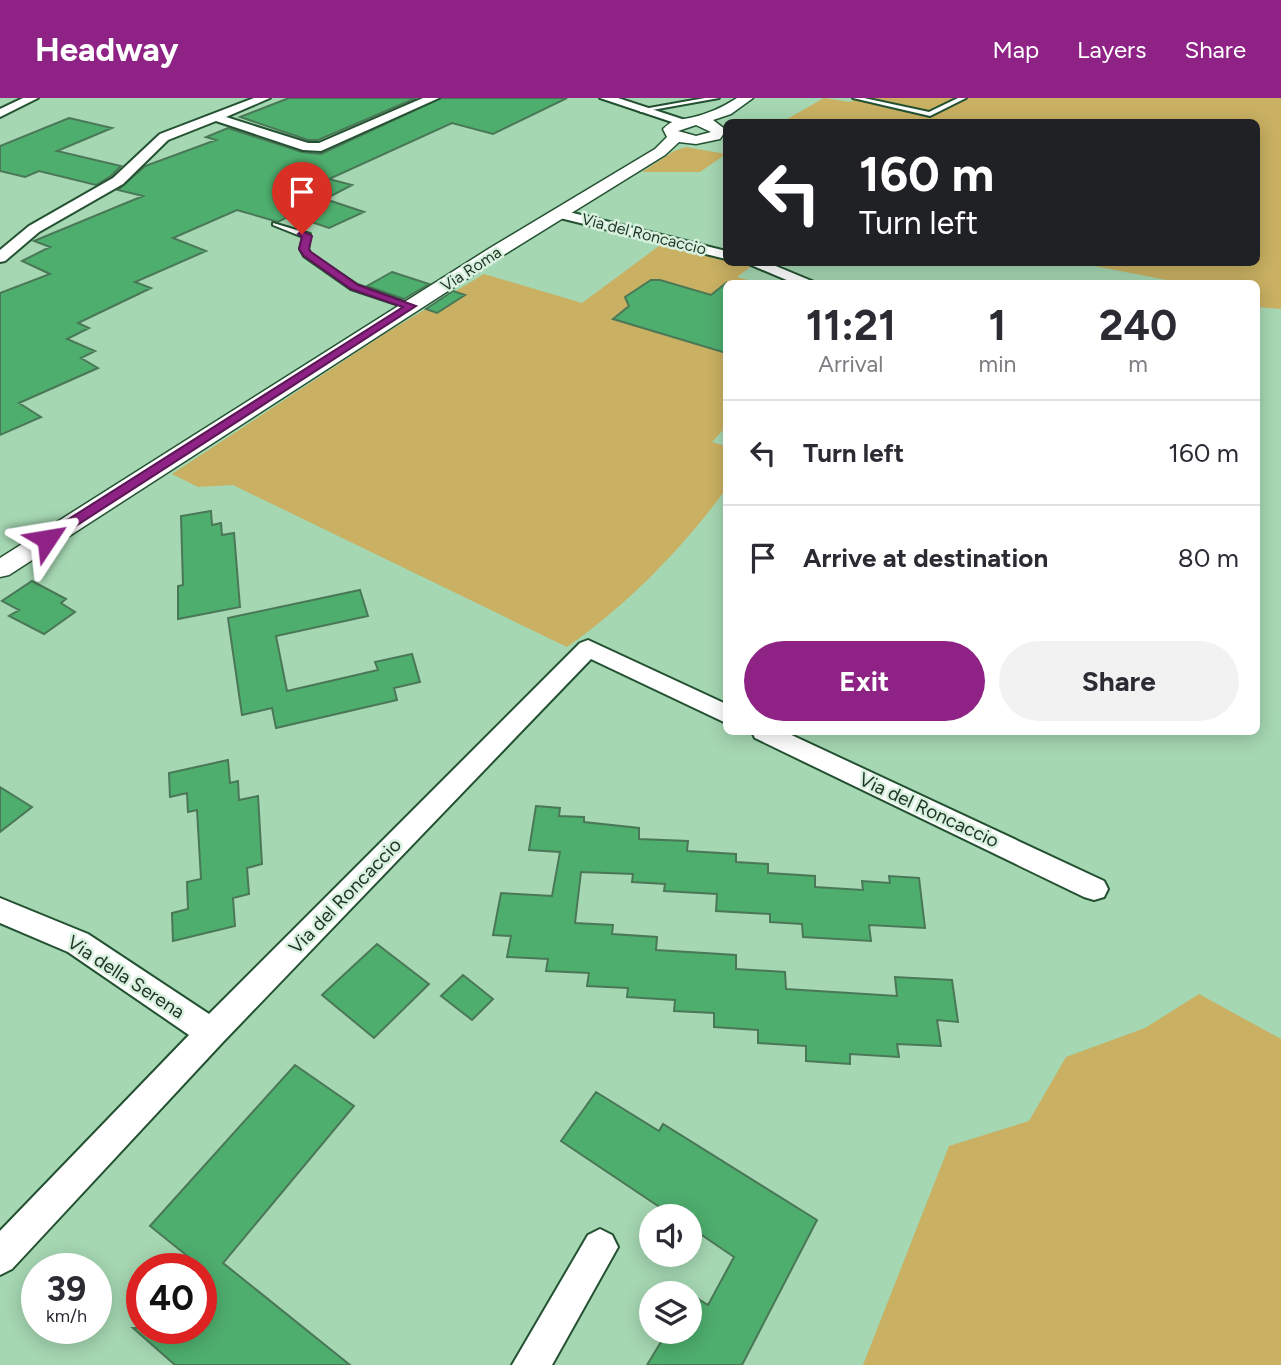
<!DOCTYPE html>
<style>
body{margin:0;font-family:Figtree,sans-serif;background:#f2f2f3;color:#2b2b33;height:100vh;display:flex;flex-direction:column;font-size:26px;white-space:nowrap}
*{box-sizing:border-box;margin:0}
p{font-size:23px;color:#7c7c81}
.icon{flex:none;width:38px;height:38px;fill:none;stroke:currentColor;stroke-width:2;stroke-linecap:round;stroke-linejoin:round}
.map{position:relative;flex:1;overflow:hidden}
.panel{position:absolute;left:723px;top:182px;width:537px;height:455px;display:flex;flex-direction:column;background:#fff;border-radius:10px;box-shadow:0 4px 18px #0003}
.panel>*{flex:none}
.guide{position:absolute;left:723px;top:21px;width:537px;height:147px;border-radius:10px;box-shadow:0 4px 18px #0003;background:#202124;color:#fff;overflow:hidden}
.fabs{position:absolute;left:639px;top:1106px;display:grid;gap:14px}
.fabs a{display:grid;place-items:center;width:63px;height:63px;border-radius:50%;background:#fff;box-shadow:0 4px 18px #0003;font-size:35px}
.speed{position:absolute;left:21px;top:1155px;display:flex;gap:14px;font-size:35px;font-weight:700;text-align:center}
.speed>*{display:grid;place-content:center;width:91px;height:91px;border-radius:50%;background:#fff;box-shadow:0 4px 18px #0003;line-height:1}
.speed small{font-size:18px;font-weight:400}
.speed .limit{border:10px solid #d22;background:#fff;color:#111}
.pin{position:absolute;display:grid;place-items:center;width:60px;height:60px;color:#fff;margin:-72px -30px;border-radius:50% 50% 50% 0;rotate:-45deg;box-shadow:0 0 7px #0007}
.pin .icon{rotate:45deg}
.me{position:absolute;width:77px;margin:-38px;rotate:57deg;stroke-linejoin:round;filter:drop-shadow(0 0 5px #0008)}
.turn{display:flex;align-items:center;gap:24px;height:147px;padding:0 21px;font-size:32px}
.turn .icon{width:91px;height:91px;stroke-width:2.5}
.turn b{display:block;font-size:49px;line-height:60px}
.eta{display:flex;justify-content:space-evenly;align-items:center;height:119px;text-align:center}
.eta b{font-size:42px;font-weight:700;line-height:49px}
.action{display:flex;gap:14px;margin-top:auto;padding:14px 21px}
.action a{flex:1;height:80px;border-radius:42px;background:#8e2285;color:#fff;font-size:28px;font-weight:700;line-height:80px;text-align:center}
.action a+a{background:#f2f2f3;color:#2b2b33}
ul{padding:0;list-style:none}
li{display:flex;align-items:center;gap:21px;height:105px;padding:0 21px;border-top:2px solid #e1e1e2}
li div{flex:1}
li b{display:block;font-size:26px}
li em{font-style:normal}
header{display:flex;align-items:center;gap:42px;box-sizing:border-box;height:98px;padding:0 35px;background:#8e2285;color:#fff}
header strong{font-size:33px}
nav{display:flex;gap:38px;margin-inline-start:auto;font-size:24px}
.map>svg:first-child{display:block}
</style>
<header>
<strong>Headway</strong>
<nav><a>Map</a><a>Layers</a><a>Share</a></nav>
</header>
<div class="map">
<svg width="1281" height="1267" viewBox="0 0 1281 1267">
<rect width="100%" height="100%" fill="#a5d7b2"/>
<!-- green -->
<path fill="#c9b062" d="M824 0 850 4 858 0H1281V211L1257 209 1256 186 1182 185 1079 165 1256 164V24H782Z
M686 49 726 56 700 74H642L674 53Z
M663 145 726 161V164L753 167 737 179 758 185 726 186V329L712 344 726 348V391C683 450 626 508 567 549L233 387 198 389 172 376 386 235 484 176 582 205Z
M1199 896 1281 941V1267H863L949 1048 1029 1023 1066 959 1145 930Z"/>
<!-- building -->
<path fill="#4eae6e" stroke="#4a7857" stroke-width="2" d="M289 0H416L318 42H308L240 19Z
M441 0H567L493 36 452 25 329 81 352 87 325 101 364 114 329 130 291 117 278 124 237 112 173 140 206 153 135 184 151 190 78 225 89 230 67 241 95 253 81 260 98 270 19 305 41 319 0 337V195L50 176 22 163 50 149 34 143 143 98 118 92 145 68 216 42 206 39 228 30 302 54 321 56Z
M69 20 112 30 57 53 121 68 111 78 96 87 39 73 25 79 0 73V48Z
M392 174 429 186 404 201 367 188Z
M651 182H660L711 197 726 185V255L613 221 629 208 625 199Z
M453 193 465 197 437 215 426 211Z
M211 413 212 427 221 425 222 437 234 435 240 509 178 521V488L183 487 181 418Z
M32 483 66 501 61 505 75 514 44 536 9 518 19 512 2 503Z
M360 492 368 518 276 538 287 593 378 572 375 564 412 556 420 584 394 590 397 602 276 630 272 610 242 617 228 520Z
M228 662 230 685 238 683 239 702 258 698 262 766 247 770 249 796 233 800 235 828 173 843 172 815 188 811 187 784 201 781 197 712 188 714 187 695 170 699 169 675Z
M0 689 32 709 0 734Z
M536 708 560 710 559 718 584 719V724L639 730V741L688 743 687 753 736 756V764L768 766V775L815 778V789L863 792 862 783 890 785 889 778 919 780 925 830 869 827 871 843 803 839 802 826 770 824V816L716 813 717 796 664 793 665 786 632 784 633 776 581 774 575 825 613 827 612 836 657 839 656 852 736 857V871L785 874 786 891 897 898 895 879 952 882 958 924 937 922 941 948 897 946 899 959 850 956V966L806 963V948L758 945V932L714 929V915L674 913 675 902 627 899 628 890 587 888 589 875 546 873 548 861 507 859 511 838 493 837 501 795 552 798 560 754 529 752Z
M377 846 429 886 374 940 322 897Z
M463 877 493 901 472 922 441 898Z
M295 967 354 1008 223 1165 350 1267H175L133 1230H201V1169L150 1128Z
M596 994 659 1033 663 1026 817 1122 742 1267H647L667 1234H690L689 1195 708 1207 734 1159 690 1129V1118H673L561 1043Z"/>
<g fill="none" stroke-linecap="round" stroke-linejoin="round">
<!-- service casing -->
<g stroke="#235132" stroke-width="4">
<path id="service" d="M705 0H719L641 14 638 12Z
M853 0H864L929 14 958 0H966L930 18Z
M273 125 310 136 308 151 310 155 357 187 415 208 408 210 351 191 304 158 300 151 303 139 273 127Z"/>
</g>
<!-- minor casing -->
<g stroke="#235132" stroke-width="4">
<path id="minor" d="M23 0H38L0 19V11Z
M254 0H270L226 19 308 45H319L423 0H439L321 53 303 52 216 23 168 42 123 86 39 134 5 163 0 164V152L29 128 113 80 160 36Z
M600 0H618L691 24 681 27Z
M561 112 726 153V161L556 119V113Z
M744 164H766L819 186H796Z
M588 542 726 606V625L591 561 222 945 12 1171 0 1177V1133L189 937 68 854 0 825V800L88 836 209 916 580 545Z
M752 634H785L1104 783 1108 791 1104 799 1094 802 1084 799 755 640Z
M600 1131 612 1137 618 1149 552 1267H512L588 1137Z"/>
</g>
<!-- tertiary casing -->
<g stroke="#235132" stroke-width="3">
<path id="tertiary" d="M737 0H753L731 16 713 22 726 32 720 41 696 46 679 44 665 57 502 158 9 477 0 479V460L490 150 655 51 667 39 663 31C672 21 682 22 694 19 710 15 723 9 737 0ZM696 27 711 34 696 38 678 33Z"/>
</g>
<!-- service -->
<use href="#service" fill="#fff" fill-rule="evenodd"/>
<!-- minor -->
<use href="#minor" fill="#fff" fill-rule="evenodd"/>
<!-- tertiary -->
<use href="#tertiary" fill="#fff" fill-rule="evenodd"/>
</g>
<!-- route -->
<path fill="#8e2285" stroke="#5c1656" stroke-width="2" d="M302 133 312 138 309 151 311 154 358 187 416 208 51 444H42V438L403 209 351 191 304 158 299 151 302 139 298 136Z"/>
<g text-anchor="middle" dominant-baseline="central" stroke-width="5" stroke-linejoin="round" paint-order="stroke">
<!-- far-street labels -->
<g font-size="16" fill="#1f3324" stroke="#d8f1de">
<text transform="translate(644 136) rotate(14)">Via del Roncaccio</text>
<text transform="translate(471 171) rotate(-33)">Via Roma</text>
</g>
<!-- street labels -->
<g font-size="19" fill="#1f3324" stroke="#d8f1de">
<text transform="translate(929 712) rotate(25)">Via del Roncaccio</text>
<text transform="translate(345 798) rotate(-46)">Via del Roncaccio</text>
<text transform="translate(126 879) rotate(33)">Via della Serena</text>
</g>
</g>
</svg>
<div class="fabs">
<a><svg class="icon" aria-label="sound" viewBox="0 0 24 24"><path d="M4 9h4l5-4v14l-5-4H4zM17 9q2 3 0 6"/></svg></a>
<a><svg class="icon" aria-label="layers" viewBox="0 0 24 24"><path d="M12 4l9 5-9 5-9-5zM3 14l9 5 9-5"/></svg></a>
</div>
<div class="speed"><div>39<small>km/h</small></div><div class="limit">40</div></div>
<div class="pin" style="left:302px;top:136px;background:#d93025"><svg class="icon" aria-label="arrive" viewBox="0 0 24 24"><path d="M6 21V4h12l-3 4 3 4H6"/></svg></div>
<svg class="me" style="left:47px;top:441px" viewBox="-20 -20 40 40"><path d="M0-17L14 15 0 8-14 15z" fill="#8e2285" stroke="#fff" stroke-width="4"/></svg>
<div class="guide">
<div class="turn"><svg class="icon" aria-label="left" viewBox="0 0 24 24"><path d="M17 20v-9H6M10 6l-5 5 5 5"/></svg><div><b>160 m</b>Turn left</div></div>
</div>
<section class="panel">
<div class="eta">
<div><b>11:21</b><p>Arrival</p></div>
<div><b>1</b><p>min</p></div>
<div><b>240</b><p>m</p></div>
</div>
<ul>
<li><svg class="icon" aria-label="left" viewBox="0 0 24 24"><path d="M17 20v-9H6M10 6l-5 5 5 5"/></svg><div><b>Turn left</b></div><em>160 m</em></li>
<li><svg class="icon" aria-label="arrive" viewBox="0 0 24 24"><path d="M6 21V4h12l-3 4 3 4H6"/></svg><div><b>Arrive at destination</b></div><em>80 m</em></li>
</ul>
<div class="action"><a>Exit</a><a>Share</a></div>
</section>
</div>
